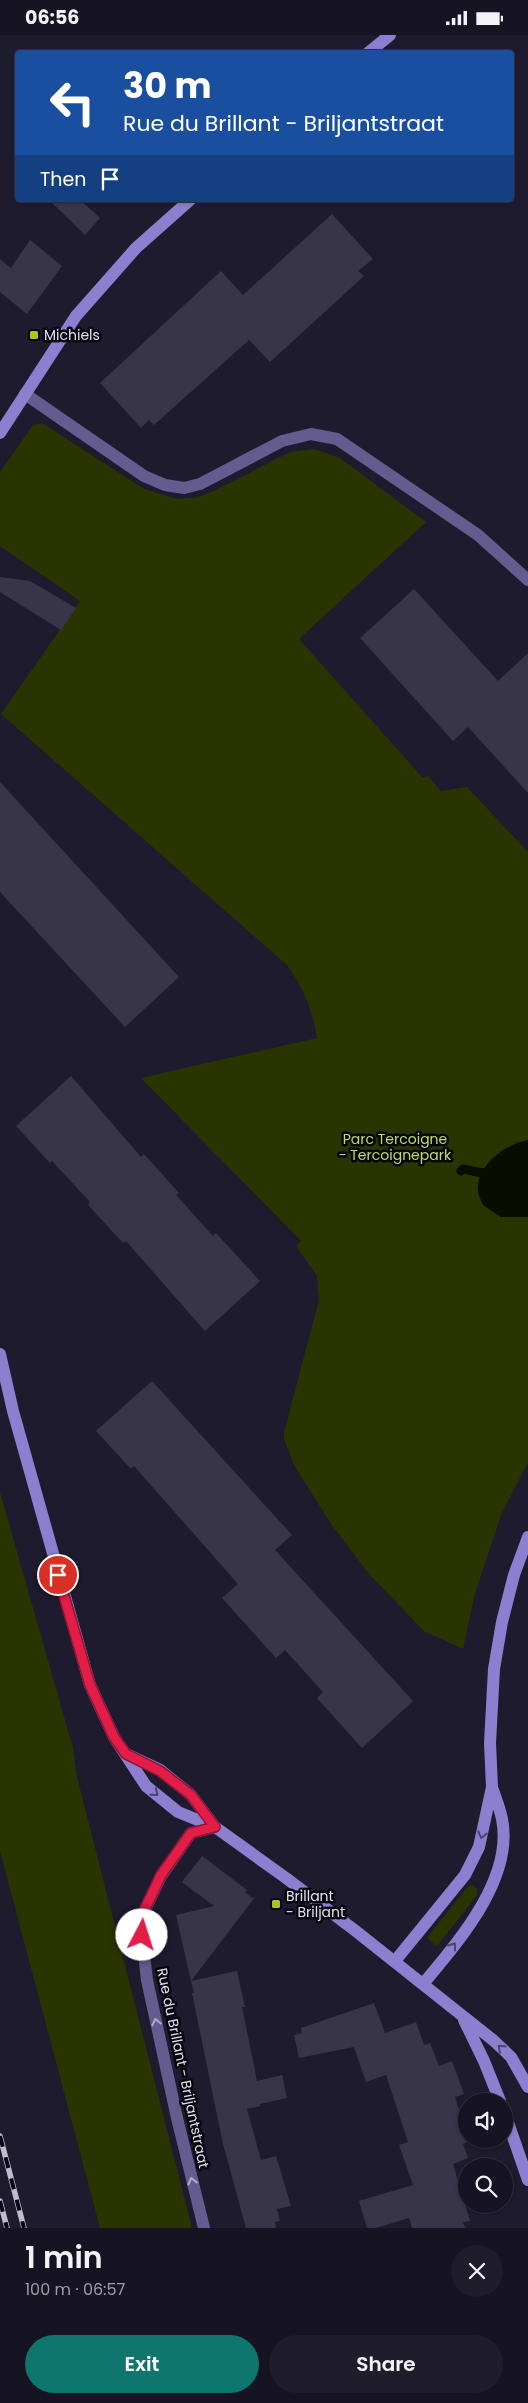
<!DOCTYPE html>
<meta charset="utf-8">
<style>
body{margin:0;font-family:Poppins,sans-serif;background:#1f1d2b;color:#f1f3f6;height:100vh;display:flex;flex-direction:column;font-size:19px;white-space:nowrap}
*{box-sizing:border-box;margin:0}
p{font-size:16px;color:#9e9ea6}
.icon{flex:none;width:28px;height:28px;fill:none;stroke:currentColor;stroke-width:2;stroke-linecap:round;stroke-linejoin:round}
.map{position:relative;height:2193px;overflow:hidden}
.side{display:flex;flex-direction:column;background:#161423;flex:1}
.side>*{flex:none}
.top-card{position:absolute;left:15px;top:15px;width:499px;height:152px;border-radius:5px;box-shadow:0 1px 4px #0004,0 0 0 1px #353341;background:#1a4fa0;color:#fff;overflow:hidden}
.controls{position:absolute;left:458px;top:2058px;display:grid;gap:10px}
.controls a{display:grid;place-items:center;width:55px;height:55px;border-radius:50%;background:#161423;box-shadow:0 1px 4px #0004,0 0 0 1px #353341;font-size:25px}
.pin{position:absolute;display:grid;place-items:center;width:42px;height:42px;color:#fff;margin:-21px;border:2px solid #fff;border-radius:50%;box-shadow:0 1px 5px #0007}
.me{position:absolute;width:55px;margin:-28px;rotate:5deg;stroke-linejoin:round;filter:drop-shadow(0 0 4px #0008)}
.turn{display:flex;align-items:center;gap:18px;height:105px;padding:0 25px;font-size:22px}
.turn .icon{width:65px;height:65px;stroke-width:2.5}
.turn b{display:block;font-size:35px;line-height:42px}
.then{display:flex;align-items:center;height:48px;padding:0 25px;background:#0003;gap:10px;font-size:19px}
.round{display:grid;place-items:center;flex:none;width:52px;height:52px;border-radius:26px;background:#1f1d2b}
.headline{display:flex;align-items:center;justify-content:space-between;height:85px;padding:0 25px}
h1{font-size:30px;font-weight:600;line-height:38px}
.button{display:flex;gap:10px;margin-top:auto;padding:10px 25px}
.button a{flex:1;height:58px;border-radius:30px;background:#0f766e;color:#fff;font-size:20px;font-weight:600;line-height:58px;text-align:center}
.button a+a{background:#1f1d2b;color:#f1f3f6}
.status{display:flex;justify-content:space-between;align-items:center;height:35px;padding:0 25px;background:#161423;direction:ltr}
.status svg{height:14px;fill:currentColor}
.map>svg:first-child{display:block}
</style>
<div class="status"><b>06:56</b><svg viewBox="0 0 49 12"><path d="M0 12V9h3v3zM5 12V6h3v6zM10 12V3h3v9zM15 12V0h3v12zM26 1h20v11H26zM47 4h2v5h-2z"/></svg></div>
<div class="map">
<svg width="528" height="2193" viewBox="0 0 528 2193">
<rect width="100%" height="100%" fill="#1e1b2f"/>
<!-- green -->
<path fill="#2a3400" d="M42 388 144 454 177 464 199 462 216 455 290 417 315 414 340 423 426 487 299 604 423 743 428 741 441 756 467 752 528 817V1427L501 1480 475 1558 463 1614 424 1596 369 1539 331 1489 294 1430 284 1404V1397L319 1265 317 1241 296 1211 301 1206 141 1043 317 1003C313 975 303 953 287 930L1 679 80 566 0 511V437L33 390Z
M0 1457 73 1713 77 1742 192 2193H100L0 1816Z
M473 1850 477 1854V1860L437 1911 427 1903 467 1852Z"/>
<!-- water -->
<path fill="#080d00" d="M528 1105V1182H501L483 1170C480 1164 477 1157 478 1151 480 1127 507 1109 528 1105Z"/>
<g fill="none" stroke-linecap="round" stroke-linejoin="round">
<!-- stream -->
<path stroke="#080d00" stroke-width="9" d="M461 1136 463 1134 482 1138 492 1136"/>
</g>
<!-- building -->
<path fill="#38354b" d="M49 165H80L100 183 85 200Z
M332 179 373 224 358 236 364 241 270 327 249 305 154 390 149 385 141 393 100 348 221 236 243 260Z
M30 205 62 231 27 279 0 257V224L11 233Z
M0 542 30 546 76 573 61 595 0 557Z
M414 554 498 646 528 618V758L468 692 453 706 360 603Z
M0 747 179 942 125 992 0 857Z
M71 1041 141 1122 144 1119 179 1158 176 1160 213 1201 216 1198 260 1246 205 1296 126 1206 123 1208 88 1170 90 1167 52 1126 50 1128 16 1091Z
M152 1346 292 1500 275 1515 413 1666 362 1713 317 1663 323 1657 285 1615 276 1623 222 1563 238 1549 134 1431 131 1434 96 1396Z
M202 1821 247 1855 245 1857 252 1863 255 1862 191 1946 176 1880 214 1871 182 1847Z
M237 1936 245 1972H242L257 2046 282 2040 287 2063 260 2069V2071L247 2074 261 2125 276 2121 291 2171 277 2174 280 2186 275 2187 276 2193H246L223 2109 192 1958H194L191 1946Z
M374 1968 385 1998 416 1987 424 2010 430 2008 439 2031 452 2026 464 2059 455 2062 466 2097V2104L469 2106 463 2109 468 2123 453 2129 470 2186 463 2187 465 2193H412L409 2183 376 2193H367L359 2166 413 2150 399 2110 408 2107 386 2040 366 2047 354 2012 299 2023 294 2000 302 1998 301 1993Z"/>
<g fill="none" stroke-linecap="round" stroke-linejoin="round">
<!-- street -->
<path stroke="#645c8f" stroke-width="12" d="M25 359 144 441 165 450 184 453 200 449 282 406 311 399 337 404 478 500 528 545
M204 2193 177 2083 147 1945 140 1885 161 1841 191 1798 215 1792"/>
<!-- secondary -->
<path stroke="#8c7fd0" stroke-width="12" d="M368 18 390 0
M0 398 76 281 136 213 190 165
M0 1319 13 1376 90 1650 114 1702 146 1751 178 1777 215 1792 286 1843 357 1897 493 2005 511 2022 528 2052
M126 1719 160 1735 191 1760 215 1792
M395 1926 465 1840 479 1812 492 1752 490 1708 494 1634 502 1587 514 1540 528 1502
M423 1949C458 1907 514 1844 502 1784 500 1774 496 1764 493 1755
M464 1985 484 2026 500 2066
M504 2076 528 2145"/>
<!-- rail casing -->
<g stroke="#bfbdcd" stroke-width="5.5">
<path id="rail" d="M0 2101 24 2193
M0 2166 7 2193"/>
</g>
<!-- rail -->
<use href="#rail" stroke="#080710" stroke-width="4" stroke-dasharray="11" stroke-linecap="butt"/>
</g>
<!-- one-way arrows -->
<defs><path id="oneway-chevron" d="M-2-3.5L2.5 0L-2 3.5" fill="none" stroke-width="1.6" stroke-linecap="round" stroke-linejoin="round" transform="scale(1.25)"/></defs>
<g stroke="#4a4370">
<use href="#oneway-chevron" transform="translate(155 1758) rotate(39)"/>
<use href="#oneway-chevron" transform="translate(482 1800) rotate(104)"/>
<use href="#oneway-chevron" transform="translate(453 1911) rotate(-54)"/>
<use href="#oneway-chevron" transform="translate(501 2013) rotate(-137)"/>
</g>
<g stroke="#b0abc9">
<use href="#oneway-chevron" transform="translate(156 1987) rotate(-102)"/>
<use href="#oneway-chevron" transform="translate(192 2146) rotate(-104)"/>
</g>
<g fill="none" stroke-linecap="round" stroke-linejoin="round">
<!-- route casing -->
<g stroke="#92132f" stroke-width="12">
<path id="route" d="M58 1540 90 1650 114 1702 126 1719 160 1736 191 1760 215 1792 191 1798 161 1840 154 1855 140 1884 142 1900"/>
</g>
<!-- route -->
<use href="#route" stroke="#e11d48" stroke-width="9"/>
</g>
<!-- markers -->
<g fill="#a8c71e" stroke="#080710" stroke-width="2">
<rect x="29" y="295" width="10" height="10" rx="2.5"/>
<rect x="271" y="1864" width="10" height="10" rx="2.5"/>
</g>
<g text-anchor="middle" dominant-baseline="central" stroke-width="5" stroke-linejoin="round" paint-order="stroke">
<!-- poi labels -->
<g font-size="14" fill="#e2e0ef" stroke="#080710" text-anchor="start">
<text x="44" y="300">Michiels</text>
<text x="286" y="1861">Brillant<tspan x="286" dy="16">- Briljant</tspan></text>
</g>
<!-- park labels -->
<g font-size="14" fill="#c1dd69" stroke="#080710">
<text x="395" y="1104">Parc Tercoigne<tspan x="395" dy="16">- Tercoignepark</tspan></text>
</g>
<!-- street labels -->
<g font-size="14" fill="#e2e0ef" stroke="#080710">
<text transform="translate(183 2033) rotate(78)">Rue du Brillant - Briljantstraat</text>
</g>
</g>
</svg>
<div class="controls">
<a><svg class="icon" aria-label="sound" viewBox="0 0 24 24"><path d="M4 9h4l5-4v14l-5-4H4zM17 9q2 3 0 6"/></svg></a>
<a><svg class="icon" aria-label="search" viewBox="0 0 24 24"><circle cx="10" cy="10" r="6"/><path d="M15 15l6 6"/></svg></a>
</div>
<div class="pin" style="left:58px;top:1540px;background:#d93025"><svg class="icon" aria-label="arrive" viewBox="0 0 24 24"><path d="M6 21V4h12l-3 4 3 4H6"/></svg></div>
<svg class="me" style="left:142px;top:1900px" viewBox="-20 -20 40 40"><circle r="19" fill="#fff"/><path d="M0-13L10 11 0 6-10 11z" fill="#e11d48"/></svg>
<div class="top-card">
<div class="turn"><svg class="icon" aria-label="left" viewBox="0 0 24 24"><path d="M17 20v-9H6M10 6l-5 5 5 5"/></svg><div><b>30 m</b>Rue du Brillant - Briljantstraat</div></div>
<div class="then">Then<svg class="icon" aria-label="arrive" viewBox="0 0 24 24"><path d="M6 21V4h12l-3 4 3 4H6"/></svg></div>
</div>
</div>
<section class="side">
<div class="headline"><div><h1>1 min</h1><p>100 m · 06:57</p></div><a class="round"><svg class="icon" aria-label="close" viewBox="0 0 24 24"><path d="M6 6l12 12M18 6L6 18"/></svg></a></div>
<div class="button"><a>Exit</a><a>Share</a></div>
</section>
